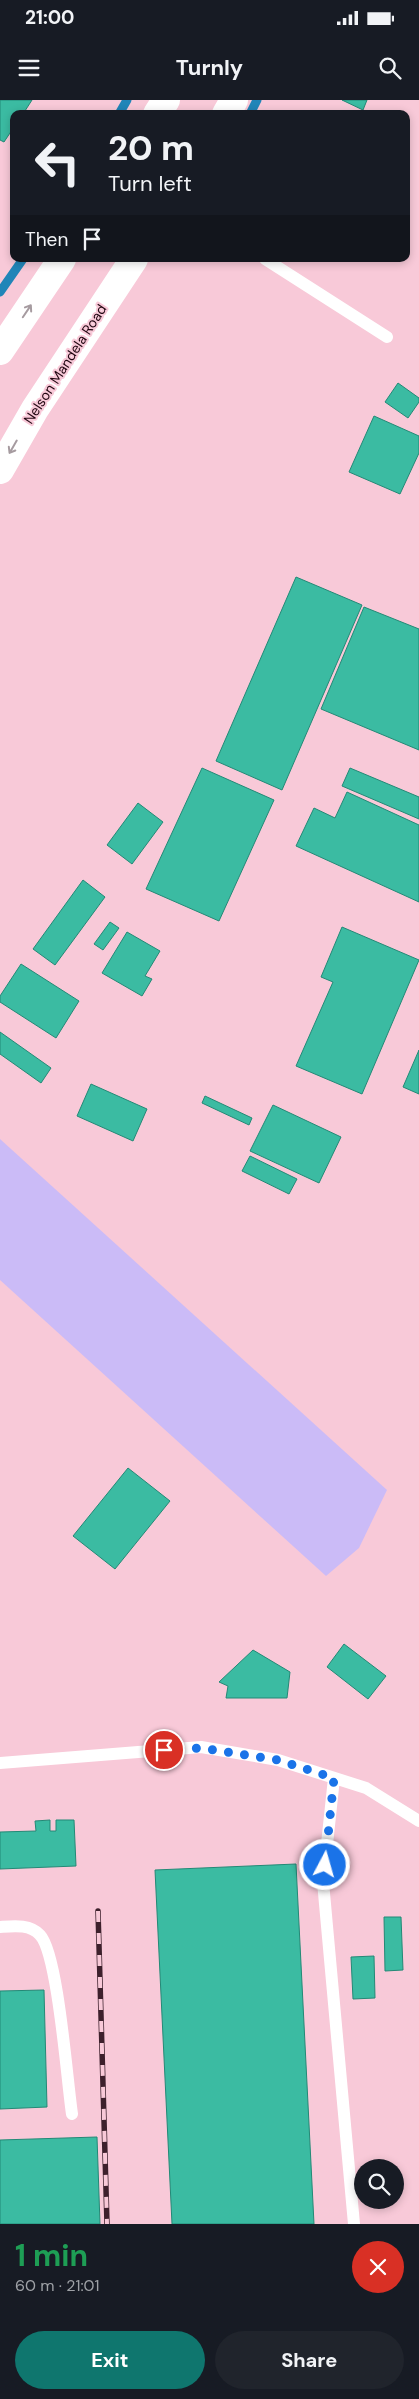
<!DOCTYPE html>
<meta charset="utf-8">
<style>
body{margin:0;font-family:"DM Sans",sans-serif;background:#20242c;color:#f1f3f6;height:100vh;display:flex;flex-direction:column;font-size:19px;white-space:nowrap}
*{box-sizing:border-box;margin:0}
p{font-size:16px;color:#9ea1a6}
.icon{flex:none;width:28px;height:28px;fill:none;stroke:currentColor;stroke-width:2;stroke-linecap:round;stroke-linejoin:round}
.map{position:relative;height:2124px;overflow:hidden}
.details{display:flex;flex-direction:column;background:#171b24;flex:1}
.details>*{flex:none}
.guide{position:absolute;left:10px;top:10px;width:400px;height:152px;border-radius:10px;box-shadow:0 2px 8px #0003;background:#171b24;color:#f1f3f6;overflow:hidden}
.controls{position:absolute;left:354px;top:2059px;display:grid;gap:10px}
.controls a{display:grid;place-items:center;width:50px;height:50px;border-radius:50%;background:#171b24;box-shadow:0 2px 8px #0003;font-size:25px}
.pin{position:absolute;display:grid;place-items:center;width:42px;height:42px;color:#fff;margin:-21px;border:2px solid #fff;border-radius:50%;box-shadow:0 1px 5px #0007}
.me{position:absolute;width:55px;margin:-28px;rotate:6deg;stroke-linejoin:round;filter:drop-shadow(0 0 4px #0008)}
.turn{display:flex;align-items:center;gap:18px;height:105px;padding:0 15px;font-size:22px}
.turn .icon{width:65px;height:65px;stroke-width:2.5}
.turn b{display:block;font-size:35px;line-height:42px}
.then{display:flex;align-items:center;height:48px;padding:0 15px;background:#0003;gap:10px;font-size:19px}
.round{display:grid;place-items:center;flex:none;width:52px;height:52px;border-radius:26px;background:#20242c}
.headline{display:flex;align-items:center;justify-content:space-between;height:85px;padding:0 15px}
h1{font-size:30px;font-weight:700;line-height:38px;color:#1e9e55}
.primary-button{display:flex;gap:10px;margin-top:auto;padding:10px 15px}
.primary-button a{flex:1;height:58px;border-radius:30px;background:#0f766e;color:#fff;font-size:20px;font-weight:700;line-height:58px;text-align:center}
.primary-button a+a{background:#20242c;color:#f1f3f6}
.status{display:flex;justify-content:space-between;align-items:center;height:35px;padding:0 25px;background:#171b24;direction:ltr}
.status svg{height:14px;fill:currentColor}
header{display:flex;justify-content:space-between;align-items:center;height:65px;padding:0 15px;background:#171b24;font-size:22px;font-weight:700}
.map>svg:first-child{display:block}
</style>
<div class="status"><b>21:00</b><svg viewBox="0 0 49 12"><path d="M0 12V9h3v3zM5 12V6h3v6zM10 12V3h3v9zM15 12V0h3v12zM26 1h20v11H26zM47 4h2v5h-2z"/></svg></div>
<header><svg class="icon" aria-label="menu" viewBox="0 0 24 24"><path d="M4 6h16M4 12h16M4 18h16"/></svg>Turnly<svg class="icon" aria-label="search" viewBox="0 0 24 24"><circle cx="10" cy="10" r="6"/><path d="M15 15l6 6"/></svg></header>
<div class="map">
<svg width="419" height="2124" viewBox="0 0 419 2124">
<rect width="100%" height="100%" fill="#f8c9d8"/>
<!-- green -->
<path fill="#cbbbf7" d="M0 1039 387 1390 359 1448 326 1476 0 1180Z"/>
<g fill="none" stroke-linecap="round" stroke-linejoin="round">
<!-- stream -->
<path stroke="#2185b8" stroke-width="9" d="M119 14 127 0
M250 14 257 0
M0 192 23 159"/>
</g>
<!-- building -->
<path fill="#3bbba2" stroke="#238976" d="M0 0H32L23 14H14V27L4 42 0 40Z
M342 0H367L363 10Z
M398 283 419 298V302L408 318 385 302Z
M374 316 419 336V353L400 394 349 372Z
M296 477 362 505 282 690 216 661Z
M364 507 419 529V650L321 609Z
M202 668 274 700 219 821 146 789Z
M350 668 419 697V719L342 686Z
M347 692 419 725V802L296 746 314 708 335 718Z
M138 703 163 722 132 764 107 745Z
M83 780 105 797 55 865 33 849Z
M110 822 119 828 103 850 94 844Z
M342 827 419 860 362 994 296 966 333 882 321 877Z
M127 832 160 851 145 876 152 879 142 896 102 873Z
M21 864 79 901 56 938 0 902V896Z
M0 932 51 968 41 983 0 954Z
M419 950V994L403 987Z
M91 984 147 1009 133 1041 77 1016Z
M205 996 252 1018 249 1025 202 1003Z
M273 1005 341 1037 319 1083 250 1051Z
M250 1056 297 1079 289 1094 242 1071Z
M128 1368 170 1401 115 1469 73 1436Z
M344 1544 386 1576 368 1599 327 1567Z
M253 1550 290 1572 287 1598H226L228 1586 219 1582Z
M50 1720V1731H56V1720H74L76 1766 0 1769V1732L36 1731 35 1721Z
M296 1764 314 2124H172L155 1770Z
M384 1817H401L403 1870 385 1871Z
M374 1856 375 1898 353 1899 351 1857Z
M44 1890 47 2007 0 2009V1891Z
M97 2037 100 2124H0V2040Z"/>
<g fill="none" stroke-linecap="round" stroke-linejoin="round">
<!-- service -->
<path stroke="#fff" stroke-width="12" d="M265 159 387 237
M0 1663 201 1647 278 1660 366 1688 419 1721
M334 1678 323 1782 354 2124
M0 1827C14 1826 30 1824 40 1835 58 1854 67 1981 72 2014"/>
<!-- secondary -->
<path stroke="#fff" stroke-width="28" d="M157 14 166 0
M226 14 234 0
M0 251 62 159
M0 370 35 309 134 159"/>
<!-- rail casing -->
<g stroke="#3d202c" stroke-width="5.5">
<path id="rail" d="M98 1811 107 2124"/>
</g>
<!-- rail -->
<use href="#rail" stroke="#f8c9d8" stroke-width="4" stroke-dasharray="11" stroke-linecap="butt"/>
</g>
<!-- one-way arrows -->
<defs><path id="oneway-shaft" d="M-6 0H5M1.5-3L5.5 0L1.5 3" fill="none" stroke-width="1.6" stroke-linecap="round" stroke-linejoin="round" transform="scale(1.25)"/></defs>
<g stroke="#a69ba0">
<use href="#oneway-shaft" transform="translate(27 211) rotate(-56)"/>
<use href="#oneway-shaft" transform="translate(13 347) rotate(120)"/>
</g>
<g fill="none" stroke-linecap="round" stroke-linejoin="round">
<!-- route -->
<path stroke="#1a73e8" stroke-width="9" stroke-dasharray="0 16.2" d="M164 1650 201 1648 278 1660 334 1678 325 1765"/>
</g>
<g text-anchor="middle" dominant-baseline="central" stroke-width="4" stroke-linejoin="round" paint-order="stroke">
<!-- street labels -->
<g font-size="14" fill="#200611" stroke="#f8c9d8">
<text transform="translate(65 264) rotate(-57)">Nelson Mandela Road</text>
</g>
</g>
</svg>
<div class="controls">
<a><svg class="icon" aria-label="search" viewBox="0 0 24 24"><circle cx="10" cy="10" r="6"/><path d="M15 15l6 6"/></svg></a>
</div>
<div class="pin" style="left:164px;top:1650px;background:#d93025"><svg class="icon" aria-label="arrive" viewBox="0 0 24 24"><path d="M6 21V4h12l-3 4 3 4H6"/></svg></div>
<svg class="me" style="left:325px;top:1765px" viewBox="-20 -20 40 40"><circle r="17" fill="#1a73e8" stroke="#fff" stroke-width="3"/><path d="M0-11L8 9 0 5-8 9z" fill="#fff"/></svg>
<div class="guide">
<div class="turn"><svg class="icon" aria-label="left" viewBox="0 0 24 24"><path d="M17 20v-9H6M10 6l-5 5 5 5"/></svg><div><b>20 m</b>Turn left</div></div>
<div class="then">Then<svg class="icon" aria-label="arrive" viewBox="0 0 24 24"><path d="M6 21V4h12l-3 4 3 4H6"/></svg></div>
</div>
</div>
<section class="details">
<div class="headline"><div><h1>1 min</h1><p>60 m · 21:01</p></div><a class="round" style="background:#d93025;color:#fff"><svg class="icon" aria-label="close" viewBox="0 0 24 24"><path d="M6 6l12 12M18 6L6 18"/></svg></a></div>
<div class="primary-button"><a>Exit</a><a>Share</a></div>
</section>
